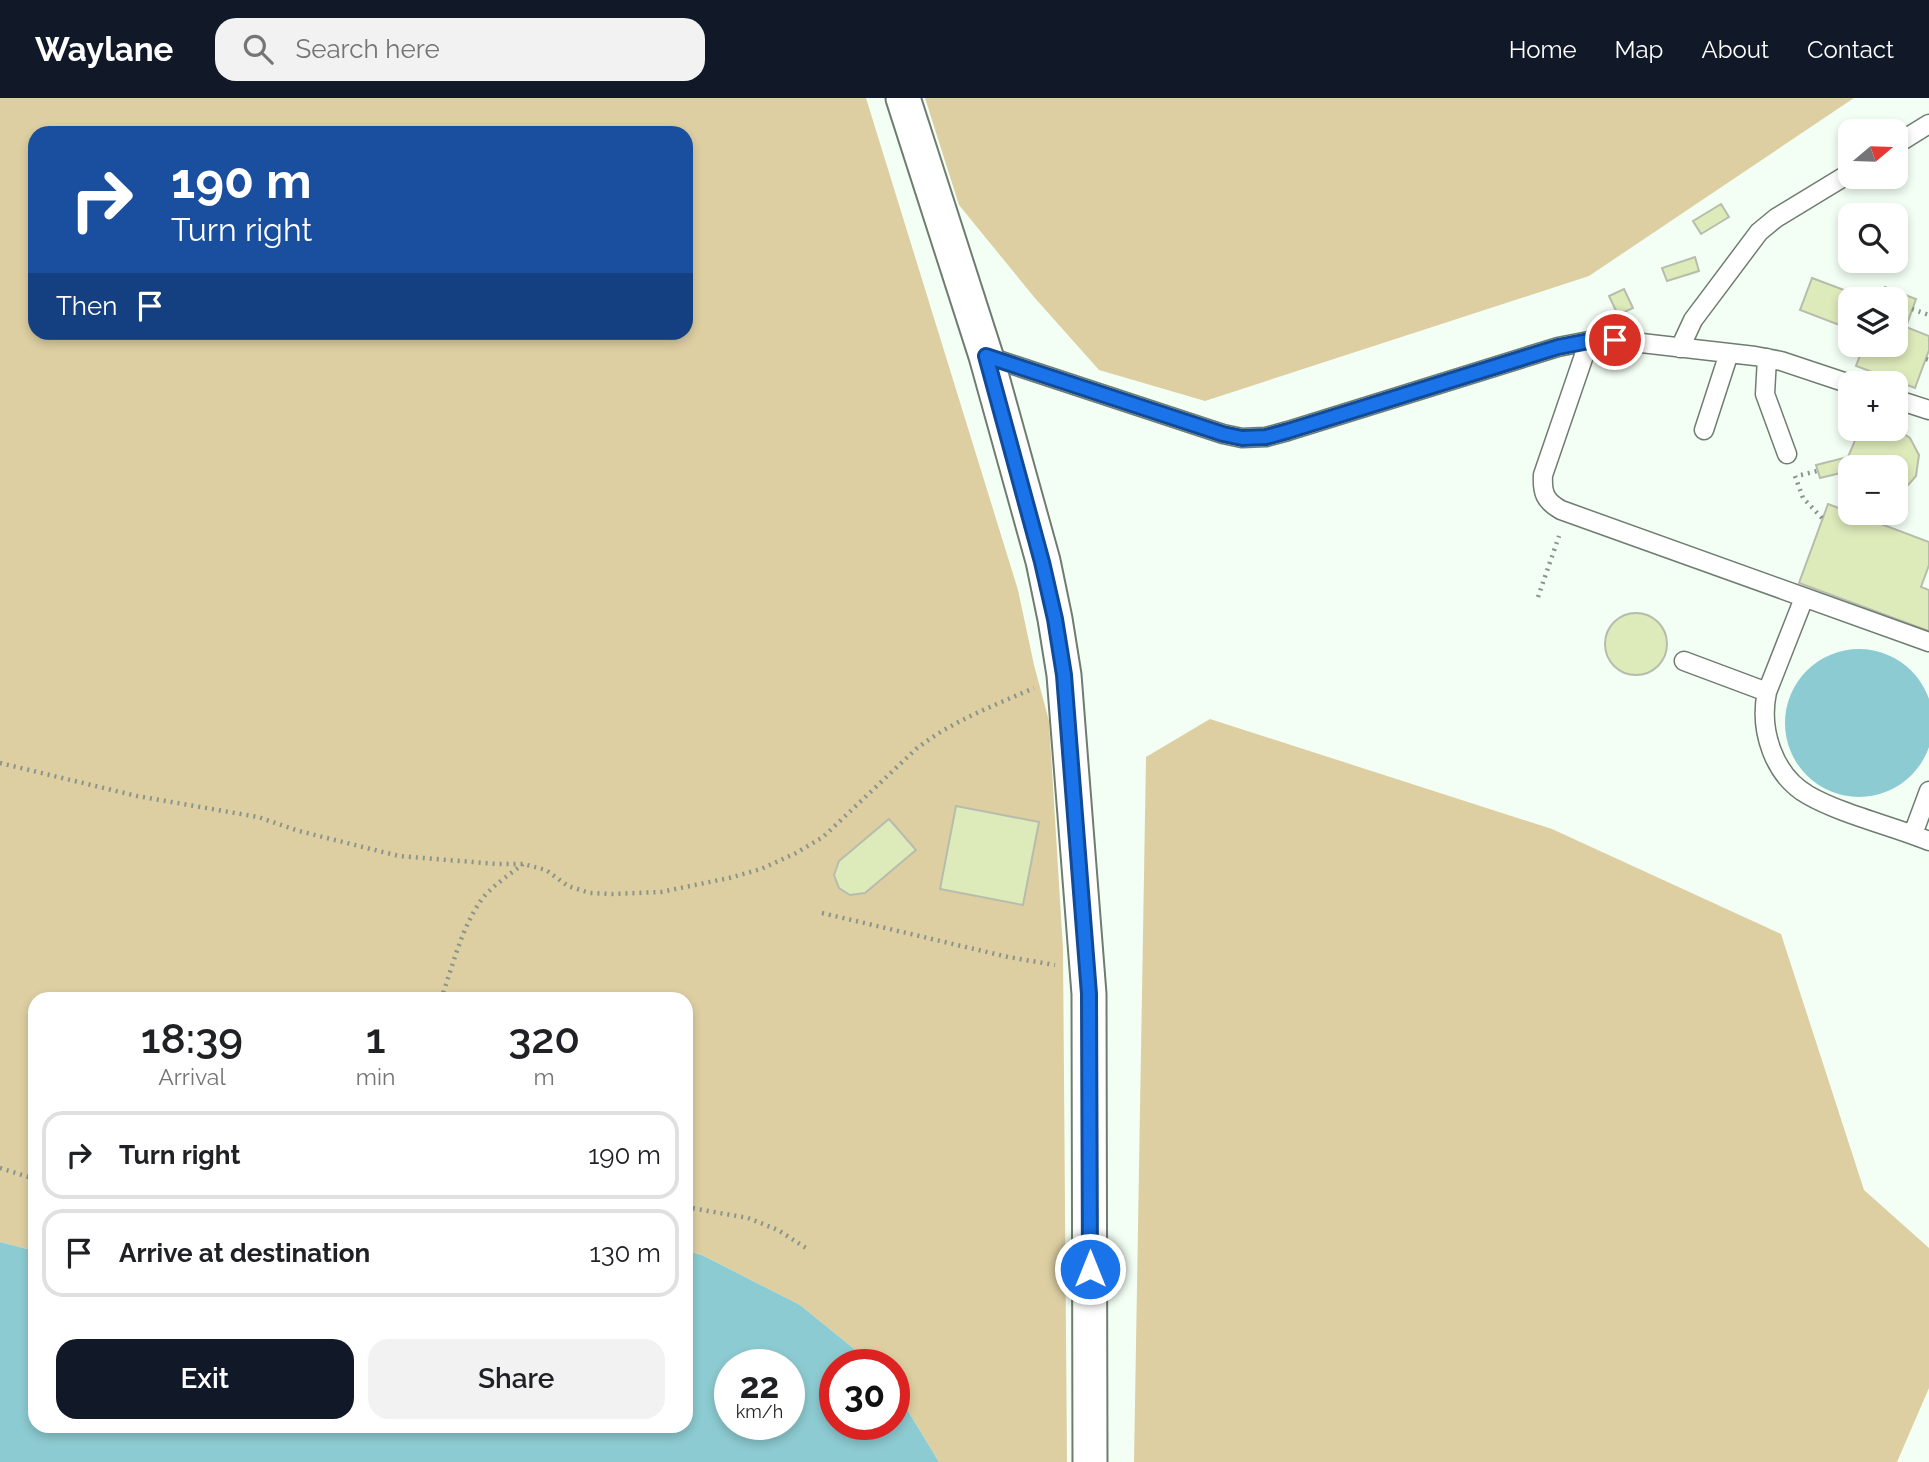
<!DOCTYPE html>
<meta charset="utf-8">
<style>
body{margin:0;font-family:Raleway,sans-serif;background:#f2f2f2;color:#202124;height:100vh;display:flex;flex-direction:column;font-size:26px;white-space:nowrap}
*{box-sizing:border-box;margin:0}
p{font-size:23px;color:#757577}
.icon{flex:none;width:38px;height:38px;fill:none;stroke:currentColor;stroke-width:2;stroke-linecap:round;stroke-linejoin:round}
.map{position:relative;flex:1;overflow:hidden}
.side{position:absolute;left:28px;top:894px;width:665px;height:441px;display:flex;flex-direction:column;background:#fff;border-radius:21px;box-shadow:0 4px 10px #0003}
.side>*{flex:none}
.hud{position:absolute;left:28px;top:28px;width:665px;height:214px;border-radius:21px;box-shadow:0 4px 10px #0003;background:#1a4fa0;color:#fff;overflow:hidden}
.needle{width:46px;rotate:71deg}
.fabs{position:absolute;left:1838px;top:21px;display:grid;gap:14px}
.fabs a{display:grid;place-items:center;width:70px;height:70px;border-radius:14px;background:#fff;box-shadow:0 4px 10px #0003;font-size:35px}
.speed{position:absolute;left:714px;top:1251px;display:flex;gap:14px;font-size:35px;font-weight:700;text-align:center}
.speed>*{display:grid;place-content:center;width:91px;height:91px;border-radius:50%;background:#fff;box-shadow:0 4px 10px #0003;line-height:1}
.speed small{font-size:18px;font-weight:400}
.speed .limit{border:10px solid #d22;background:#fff;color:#111}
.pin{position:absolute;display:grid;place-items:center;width:60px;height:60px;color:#fff;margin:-30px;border:4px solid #fff;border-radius:50%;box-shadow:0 2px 7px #0007}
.me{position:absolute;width:77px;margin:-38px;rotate:0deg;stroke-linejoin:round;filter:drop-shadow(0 0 5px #0008)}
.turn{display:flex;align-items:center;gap:24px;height:147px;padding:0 28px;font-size:32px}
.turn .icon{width:91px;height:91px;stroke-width:2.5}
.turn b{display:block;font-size:49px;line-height:60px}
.then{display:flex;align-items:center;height:66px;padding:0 28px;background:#0003;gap:14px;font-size:26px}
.eta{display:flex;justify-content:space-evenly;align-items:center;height:119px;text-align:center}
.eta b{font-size:42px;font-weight:600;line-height:49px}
.action{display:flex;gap:14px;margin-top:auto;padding:14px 28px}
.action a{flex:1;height:80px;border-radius:21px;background:#111827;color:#fff;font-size:28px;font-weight:600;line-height:80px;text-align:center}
.action a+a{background:#f2f2f2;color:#202124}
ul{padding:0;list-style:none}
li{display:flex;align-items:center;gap:21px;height:88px;margin:0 14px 10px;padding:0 14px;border:4px solid #e0e0e0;border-radius:21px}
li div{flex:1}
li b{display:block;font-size:26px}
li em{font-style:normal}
header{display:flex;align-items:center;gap:42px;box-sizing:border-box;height:98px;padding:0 35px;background:#111827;color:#fff}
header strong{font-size:33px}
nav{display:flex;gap:38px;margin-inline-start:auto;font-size:24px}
.search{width:490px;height:63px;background:#f2f2f2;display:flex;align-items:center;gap:18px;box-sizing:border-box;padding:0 24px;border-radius:21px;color:#757577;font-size:26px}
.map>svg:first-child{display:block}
</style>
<header>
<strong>Waylane</strong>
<div class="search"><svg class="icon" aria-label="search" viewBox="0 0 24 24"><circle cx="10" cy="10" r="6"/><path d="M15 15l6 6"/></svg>Search here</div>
<nav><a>Home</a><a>Map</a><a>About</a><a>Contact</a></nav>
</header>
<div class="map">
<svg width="1929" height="1364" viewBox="0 0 1929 1364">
<rect width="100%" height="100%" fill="#f3fff4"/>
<!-- green -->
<path fill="#ddcfa2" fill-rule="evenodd" d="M0 0H866L1018 492 1034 567 1049 623 1063 851 1067 1364H939L894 1290V1267H874L800 1207 702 1157 686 1153V901H35V1153L0 1144ZM35 35H686V234H35Z
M925 0H1854L1589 178 1205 303 1099 272 1034 199 959 107Z
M1210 621 1552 731 1781 836 1864 1092 1929 1150V1290L1897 1364H1134L1146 659Z"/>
<!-- water -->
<path fill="#8ccbd1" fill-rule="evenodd" d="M1785 625a74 74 0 1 1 148 0a74 74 0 1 1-148 0Z
M0 1144 35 1153V1328H686V1153L702 1157 800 1207 874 1267H835V1326H894V1290L939 1364H0ZM730 1267H789V1326H730Z"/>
<!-- building -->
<path fill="#ddeaba" stroke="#b8bcac" stroke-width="2" d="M1721 106 1729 119 1701 136 1693 123Z
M1695 159 1699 173 1667 183 1662 170Z
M1812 180 1868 201H1850V231L1800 212Z
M1885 189 1916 201 1906 229 1929 238V252L1915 290 1856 268 1864 247H1895V201H1880Z
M1624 191 1633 210 1618 217 1609 198Z
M1895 330 1910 340 1919 357 1916 378 1903 393 1895 397V369H1850V375L1849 373 1820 380 1816 367 1848 359 1856 340 1863 333 1869 331Z
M1828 406 1929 444V467L1921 489 1929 492V533L1799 485Z
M1605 546a31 31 0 1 1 62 0a31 31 0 1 1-62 0Z
M956 708 1039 724 1023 807 940 791Z
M889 721 916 752 865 795 850 797 839 790 834 777 839 763Z"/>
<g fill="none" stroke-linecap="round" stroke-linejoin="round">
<!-- lane casing -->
<g stroke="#6f7c70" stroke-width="21">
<path id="lane" d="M1895 47 1929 26
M1589 243 1543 377C1542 395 1545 403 1561 412L1929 544
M1680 250 1693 222 1759 134 1776 120 1850 75
M986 258 1223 336 1242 340 1266 339 1288 333 1558 249 1589 243 1615 242 1755 258 1781 263 1850 286
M1767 260 1765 296 1787 356
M1895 301 1929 312
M1704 332 1729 255
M1684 563 1767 594 1804 500
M1767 594C1759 631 1773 677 1808 697 1841 716 1892 728 1929 743
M1913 736 1929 693"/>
</g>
<!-- street casing -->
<g stroke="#6f7c70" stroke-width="37">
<path id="street" d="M903 0 986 258 1043 463 1055 521 1064 577 1089 896 1090 1364"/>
</g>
<!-- path -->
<path stroke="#8b948b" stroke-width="4.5" stroke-dasharray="2 5" stroke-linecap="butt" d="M1912 211 1929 217
M1926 261 1929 262
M1801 377 1817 373
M1795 378 1803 400 1823 421
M1538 499 1559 438
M0 665 137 698 258 719 299 733 399 758 497 766H523L546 772 568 788 590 795 612 796 661 794 729 780 761 771 796 755 823 739 916 651C952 623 993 608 1034 590
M822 815 1008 859 1055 867
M441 901C453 868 461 830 482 801 493 787 509 777 523 766
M0 1070 35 1081
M686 1109 748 1120 778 1132 806 1150"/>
<!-- lane -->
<use href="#lane" stroke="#fff" stroke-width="18"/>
<!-- street -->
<use href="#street" stroke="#fff" stroke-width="33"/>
</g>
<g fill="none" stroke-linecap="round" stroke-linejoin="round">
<!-- route casing -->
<g stroke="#114b97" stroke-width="18">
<path id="route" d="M1090 1171 1089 896 1064 577 1055 521 1042 464 986 258 1223 336 1242 340 1266 339 1288 333 1558 249 1589 243 1615 242"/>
</g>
<!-- route -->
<use href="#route" stroke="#1a73e8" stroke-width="12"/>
</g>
</svg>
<div class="fabs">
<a><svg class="needle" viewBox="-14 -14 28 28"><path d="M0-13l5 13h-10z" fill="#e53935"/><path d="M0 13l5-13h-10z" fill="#757577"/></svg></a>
<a><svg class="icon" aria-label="search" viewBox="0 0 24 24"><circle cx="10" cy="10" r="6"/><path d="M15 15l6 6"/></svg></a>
<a><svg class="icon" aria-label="layers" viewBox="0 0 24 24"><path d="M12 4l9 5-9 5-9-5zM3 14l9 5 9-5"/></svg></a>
<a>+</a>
<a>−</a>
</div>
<div class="speed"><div>22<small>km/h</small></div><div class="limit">30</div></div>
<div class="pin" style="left:1615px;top:242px;background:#d93025"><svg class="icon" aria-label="arrive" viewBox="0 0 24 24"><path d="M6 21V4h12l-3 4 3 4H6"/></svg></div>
<svg class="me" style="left:1090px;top:1171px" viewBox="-20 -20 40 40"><circle r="17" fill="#1a73e8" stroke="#fff" stroke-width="3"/><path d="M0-11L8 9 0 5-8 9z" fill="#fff"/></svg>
<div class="hud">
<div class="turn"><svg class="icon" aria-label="right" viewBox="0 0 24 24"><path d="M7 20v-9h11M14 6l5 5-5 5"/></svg><div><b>190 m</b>Turn right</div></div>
<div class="then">Then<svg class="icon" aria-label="arrive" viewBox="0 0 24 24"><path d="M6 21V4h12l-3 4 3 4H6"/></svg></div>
</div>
<section class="side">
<div class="eta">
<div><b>18:39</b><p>Arrival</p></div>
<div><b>1</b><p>min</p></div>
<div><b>320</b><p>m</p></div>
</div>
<ul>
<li><svg class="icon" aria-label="right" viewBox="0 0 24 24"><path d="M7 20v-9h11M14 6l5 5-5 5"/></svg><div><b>Turn right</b></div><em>190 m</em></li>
<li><svg class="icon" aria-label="arrive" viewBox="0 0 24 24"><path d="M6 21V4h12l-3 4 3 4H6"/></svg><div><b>Arrive at destination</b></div><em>130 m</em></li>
</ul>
<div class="action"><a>Exit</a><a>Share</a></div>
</section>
</div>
